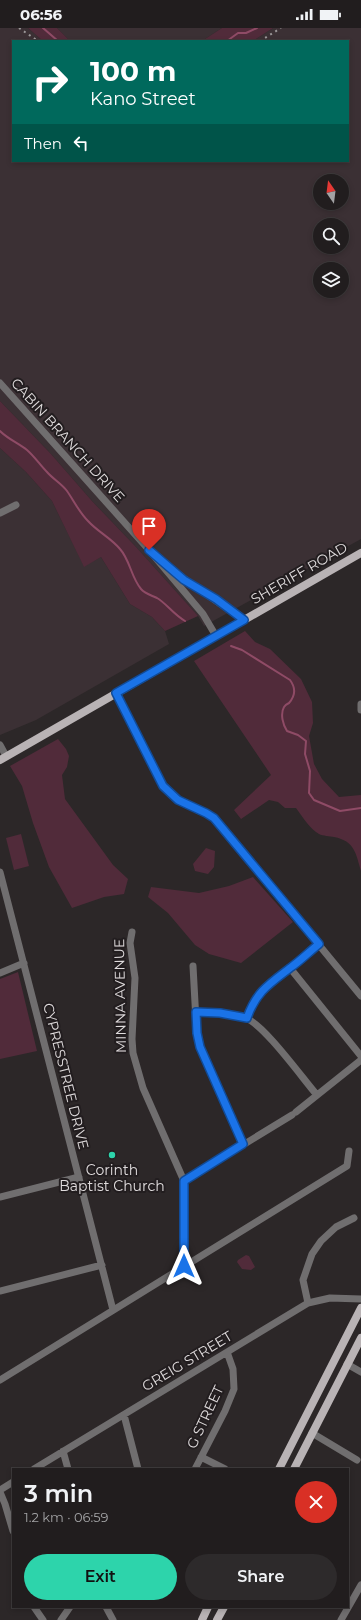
<!DOCTYPE html>
<meta charset="utf-8">
<style>
body{margin:0;font-family:Montserrat,sans-serif;background:#2d2a2b;color:#f1f3f6;height:100vh;display:flex;flex-direction:column;font-size:15px;white-space:nowrap}
*{box-sizing:border-box;margin:0}
p{font-size:13px;color:#a2a2a4}
.icon{flex:none;width:22px;height:22px;fill:none;stroke:currentColor;stroke-width:2;stroke-linecap:round;stroke-linejoin:round}
.map{position:relative;flex:1;overflow:hidden}
.details{position:absolute;left:12px;top:1440px;width:337px;height:140px;display:flex;flex-direction:column;background:#211d1e;border-radius:0px;box-shadow:0 2px 6px #0003,0 0 0 1px #3e3b3c}
.details>*{flex:none}
.guide{position:absolute;left:12px;top:12px;width:337px;height:122px;border-radius:0px;box-shadow:0 2px 6px #0003,0 0 0 1px #3e3b3c;background:#00695c;color:#fff;overflow:hidden}
.needle{width:26px;rotate:346deg}
.buttons{position:absolute;left:313px;top:146px;display:grid;gap:8px}
.buttons a{display:grid;place-items:center;width:36px;height:36px;border-radius:50%;background:#211d1e;box-shadow:0 2px 6px #0003,0 0 0 1px #3e3b3c;font-size:20px}
.pin{position:absolute;display:grid;place-items:center;width:34px;height:34px;color:#fff;margin:-41px -17px;border-radius:50% 50% 50% 0;rotate:-45deg;box-shadow:0 0 4px #0007}
.pin .icon{rotate:45deg}
.me{position:absolute;width:44px;margin:-22px;rotate:0deg;stroke-linejoin:round;filter:drop-shadow(0 0 3px #0008)}
.turn{display:flex;align-items:center;gap:14px;height:84px;padding:0 12px;font-size:18px}
.turn .icon{width:52px;height:52px;stroke-width:2.5}
.turn b{display:block;font-size:28px;line-height:34px}
.then{display:flex;align-items:center;height:38px;padding:0 12px;background:#0003;gap:8px;font-size:15px}
.round{display:grid;place-items:center;flex:none;width:42px;height:42px;border-radius:21px;background:#2d2a2b}
.head{display:flex;align-items:center;justify-content:space-between;height:68px;padding:0 12px}
h1{font-size:24px;font-weight:600;line-height:30px}
.button{display:flex;gap:8px;margin-top:auto;padding:8px 12px}
.button a{flex:1;height:46px;border-radius:24px;background:#2dd4ab;color:#111;font-size:16px;font-weight:600;line-height:46px;text-align:center}
.button a+a{background:#2d2a2b;color:#f1f3f6}
.status{display:flex;justify-content:space-between;align-items:center;height:28px;padding:0 20px;background:#211d1e;direction:ltr}
.status svg{height:11px;fill:currentColor}
.map>svg:first-child{display:block}
</style>
<div class="status"><b>06:56</b><svg viewBox="0 0 49 12"><path d="M0 12V9h3v3zM5 12V6h3v6zM10 12V3h3v9zM15 12V0h3v12zM26 1h20v11H26zM47 4h2v5h-2z"/></svg></div>
<div class="map">
<svg width="361" height="1592" viewBox="0 0 361 1592">
<rect width="100%" height="100%" fill="#2c2728"/>
<!-- built -->
<path fill="#3b3034" fill-rule="evenodd" d="M0 0H28L43 13H13V133H348V13H253L273 0H361V511L204 598 198 588 137 520 92 473 51 426 0 373ZM320 153H342V175H320ZM320 197H342V219H320ZM320 241H342V263H320Z
M57 0H222L202 13H70Z
M0 420 26 444 52 473 84 538 101 529 130 576 152 589 165 603 169 616 36 692 0 707Z"/>
<!-- green -->
<path fill="#512b3a" d="M28 0H57L70 13H43Z
M222 0H273L253 13H202Z
M0 373 51 426 92 473 137 520 198 588 165 603 152 589 130 576 101 529 84 539 52 473 26 444 0 420Z
M245 603 255 614 270 621 301 651 312 674 313 695 309 708 314 736 322 751 339 769 361 767V843C356 826 355 813 334 809 330 808 323 808 319 806 310 801 302 788 296 780H285L278 774 269 772 241 791 234 782 271 747 194 633Z
M58 711 66 721 69 728 67 739 62 747 65 771 113 837 128 851 124 866 104 869 72 880 49 839 33 795 22 758 10 738Z
M21 806 29 838 14 842 6 810Z
M206 820 215 823 214 839 208 846 195 843 193 836Z
M253 849 293 894 241 935 209 926 195 917 168 885 148 869 151 859 199 865 229 858Z
M18 944 37 1023 0 1031V951Z
M246 1227 249 1228 255 1239 251 1242 242 1241 237 1234 238 1232Z"/>
<g fill="none" stroke-linecap="round" stroke-linejoin="round">
<!-- stream -->
<path stroke="#8f4b66" stroke-width="2" d="M43 0 58 13
M227 13 238 5H246L257 0
M0 403C8 411 18 415 27 422 35 429 40 437 47 444 53 451 62 456 67 463 74 473 79 484 88 493 98 504 111 510 120 521 130 532 131 549 141 561 145 566 151 567 157 570 166 575 173 586 185 593
M231 618 242 622 290 652C296 660 296 667 289 675 287 676 285 677 284 679 280 686 283 697 287 703L298 707 306 713 305 726 310 743 309 765 314 772 340 783 361 780"/>
<!-- minor -->
<path stroke="#706e6f" stroke-width="7" d="M0 355 149 522 203 586 216 608
M0 485 16 477
M161 532C187 555 216 572 244 592
M116 665 163 757 178 772 206 785 217 793 361 968
M361 676V682
M0 717 6 728
M0 844 113 1282
M132 904 130 915 135 950 132 1011 133 1025 143 1060 184 1153V1238
M193 938 196 993 199 1016 243 1116
M290 940 361 1028
M0 945 24 935
M196 985C212 985 230 985 245 990 263 995 303 1051 317 1067
M247 990C256 964 269 956 290 940 300 932 309 924 319 916
M296 1084 361 1032
M184 1153 292 1087
M0 1169 79 1149
M0 1263 102 1237
M308 1275 303 1252 312 1226 321 1213 336 1199 354 1190
M347 1336 361 1344
M0 1352 347 1138 349 1123
M124 1387 138 1441
M312 1405 357 1432
M63 1423 68 1441
M201 1429 225 1441
M34 1441 308 1275 330 1270 361 1271
M195 1441 225 1383 234 1361 233 1341 227 1324
M0 1462 13 1454
M0 1464 5 1476 13 1503
M34 1579 43 1592
M106 1579 113 1592
M61 1592 70 1579
M341 1592 361 1557"/>
<!-- major -->
<path stroke="#b9b3b5" stroke-width="8" d="M0 732 361 525
M279 1441 361 1280
M294 1441 361 1310
M202 1592 208 1579
M217 1592 224 1579"/>
<!-- rail -->
<path stroke="#9c9899" stroke-width="2" stroke-dasharray="2 4" stroke-linecap="butt" d="M19 0 38 13
M260 13 281 0"/>
</g>
<g fill="none" stroke-linecap="round" stroke-linejoin="round">
<!-- route casing -->
<g stroke="#114b97" stroke-width="10">
<path id="route" d="M149 522 184 552 216 571 244 592 116 665 163 758 178 772 206 785 214 790 319 916C309 924 300 933 290 940 269 956 256 964 247 990L220 985 196 984 197 1005 200 1019 243 1116 184 1153V1238"/>
</g>
<!-- route -->
<use href="#route" stroke="#1a73e8" stroke-width="7"/>
</g>
<!-- markers -->
<circle fill="#2dd4ab" stroke="#221d1f" stroke-width="1.5" cx="112" cy="1127" r="4"/>
<g text-anchor="middle" dominant-baseline="central" stroke-width="4" stroke-linejoin="round" paint-order="stroke">
<!-- street labels -->
<g font-size="14" fill="#e0dcdd" stroke="#221d1f">
<text transform="translate(68 412) rotate(48)">CABIN BRANCH DRIVE</text>
<text transform="translate(299 545) rotate(-30)">SHERIFF ROAD</text>
<text transform="translate(120 968) rotate(-91)">MINNA AVENUE</text>
<text transform="translate(66 1048) rotate(76)">CYPRESSTREE DRIVE</text>
<text transform="translate(187 1333) rotate(-31)">GREIG STREET</text>
<text transform="translate(205 1389) rotate(-65)">G STREET</text>
</g>
<!-- poi labels -->
<g font-size="14" fill="#e0dcdd" stroke="#221d1f">
<text x="112" y="1142">Corinth<tspan x="112" dy="16">Baptist Church</tspan></text>
</g>
</g>
</svg>
<div class="buttons">
<a><svg class="needle" viewBox="-14 -14 28 28"><path d="M0-13l5 13h-10z" fill="#e53935"/><path d="M0 13l5-13h-10z" fill="#a2a2a4"/></svg></a>
<a><svg class="icon" aria-label="search" viewBox="0 0 24 24"><circle cx="10" cy="10" r="6"/><path d="M15 15l6 6"/></svg></a>
<a><svg class="icon" aria-label="layers" viewBox="0 0 24 24"><path d="M12 4l9 5-9 5-9-5zM3 14l9 5 9-5"/></svg></a>
</div>
<div class="pin" style="left:149px;top:522px;background:#d93025"><svg class="icon" aria-label="arrive" viewBox="0 0 24 24"><path d="M6 21V4h12l-3 4 3 4H6"/></svg></div>
<svg class="me" style="left:184px;top:1238px" viewBox="-20 -20 40 40"><path d="M0-17L14 15 0 8-14 15z" fill="#1a73e8" stroke="#fff" stroke-width="4"/></svg>
<div class="guide">
<div class="turn"><svg class="icon" aria-label="right" viewBox="0 0 24 24"><path d="M7 20v-9h11M14 6l5 5-5 5"/></svg><div><b>100 m</b>Kano Street</div></div>
<div class="then">Then<svg class="icon" aria-label="left" viewBox="0 0 24 24"><path d="M17 20v-9H6M10 6l-5 5 5 5"/></svg></div>
</div>
<section class="details">
<div class="head"><div><h1>3 min</h1><p>1.2 km · 06:59</p></div><a class="round" style="background:#d93025;color:#fff"><svg class="icon" aria-label="close" viewBox="0 0 24 24"><path d="M6 6l12 12M18 6L6 18"/></svg></a></div>
<div class="button"><a>Exit</a><a>Share</a></div>
</section>
</div>
